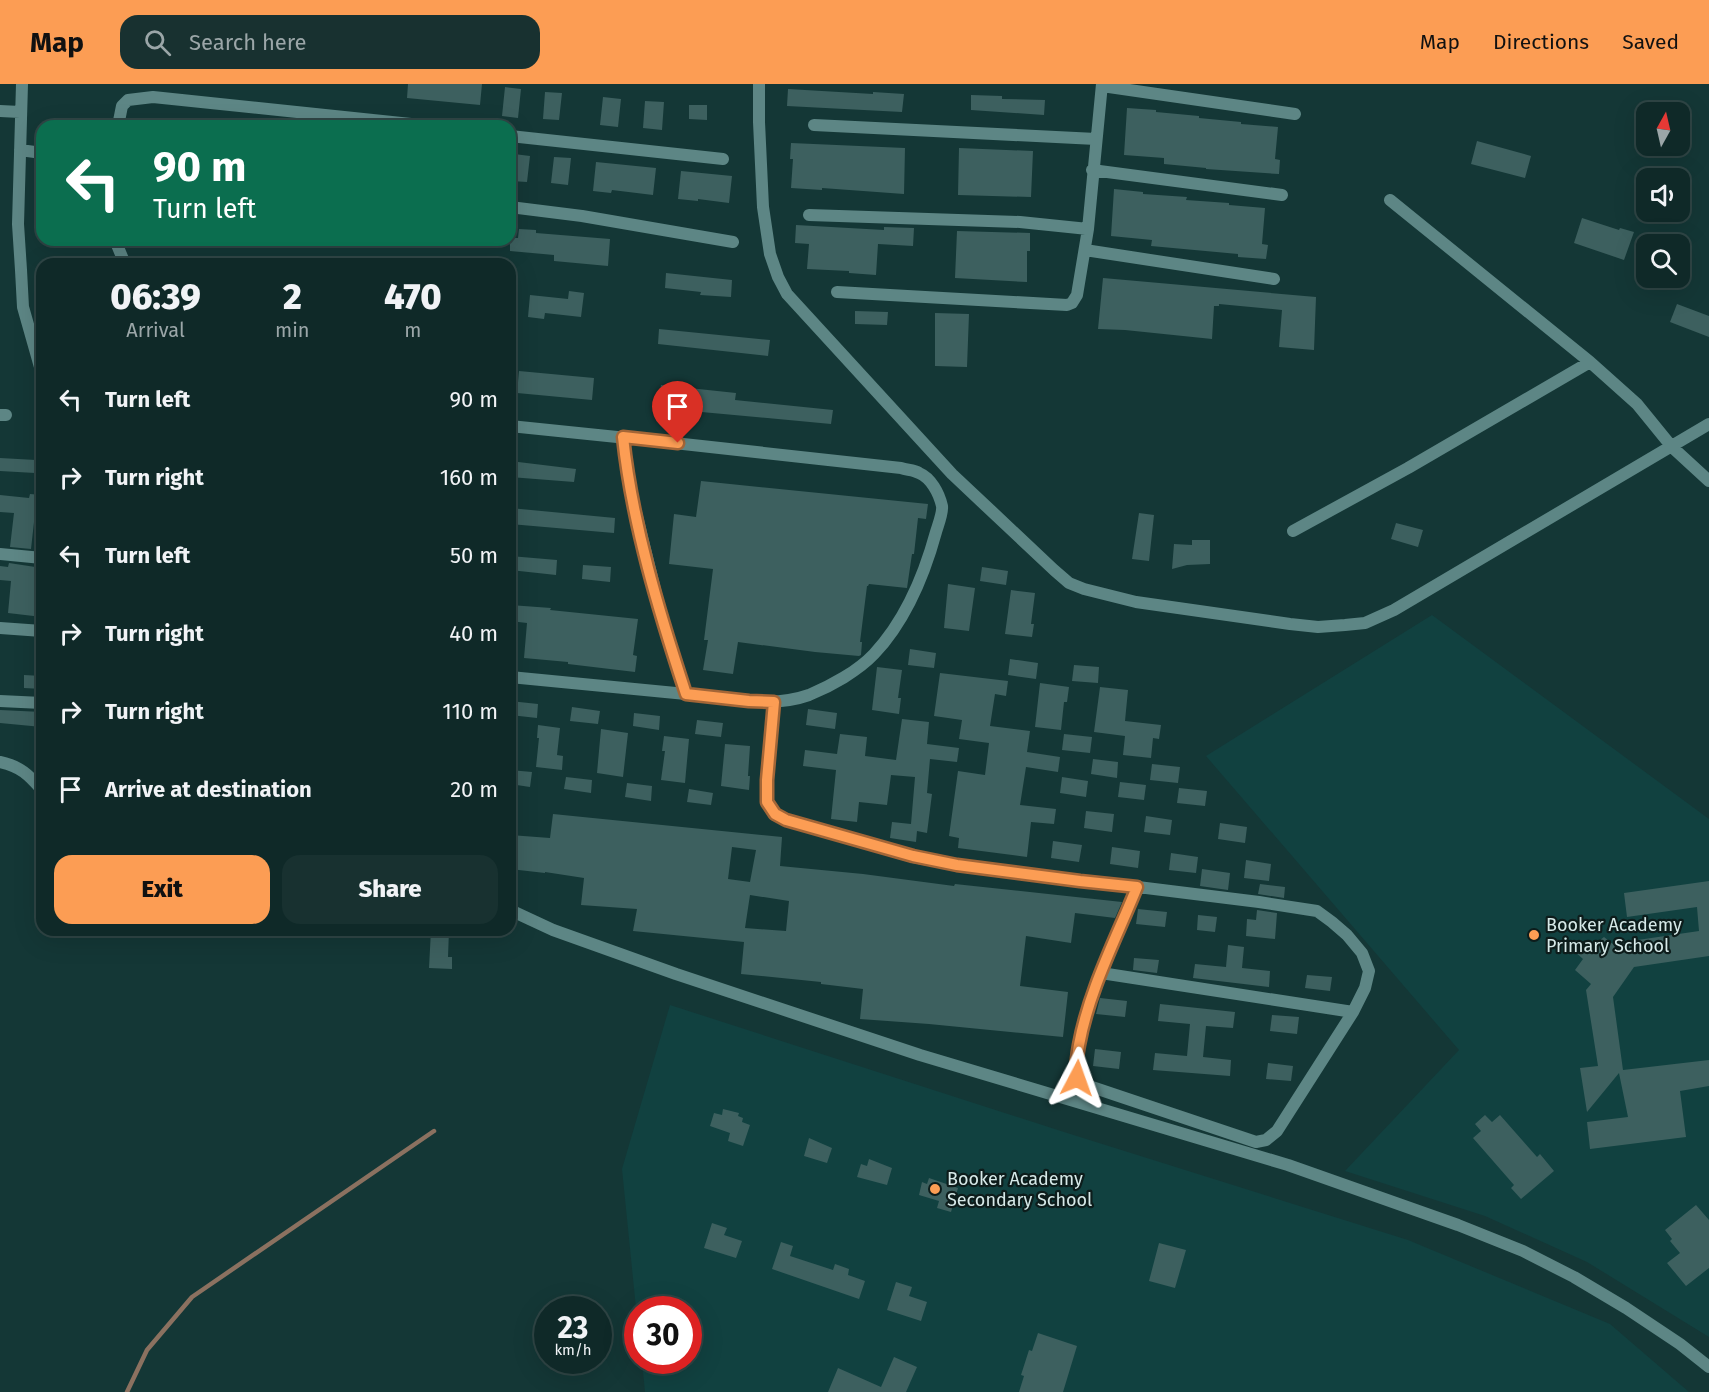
<!DOCTYPE html>
<style>
body{margin:0;font-family:"Fira Sans",sans-serif;background:#183130;color:#f1f3f6;height:100vh;display:flex;flex-direction:column;font-size:22px;white-space:nowrap}
*{box-sizing:border-box;margin:0}
p{font-size:20px;color:#9ba6a8}
.icon{flex:none;width:33px;height:33px;fill:none;stroke:currentColor;stroke-width:2;stroke-linecap:round;stroke-linejoin:round}
.map{position:relative;flex:1;overflow:hidden}
.drawer{position:absolute;left:36px;top:174px;width:480px;height:678px;display:flex;flex-direction:column;background:#0f2928;border-radius:18px;box-shadow:0 6px 24px #0002,0 0 0 2px #2f4545}
.drawer>*{flex:none}
.top-card{position:absolute;left:36px;top:36px;width:480px;height:126px;border-radius:18px;box-shadow:0 6px 24px #0002,0 0 0 2px #2f4545;background:#0b6e4f;color:#fff;overflow:hidden}
.needle{width:39px;rotate:8deg}
.fabs{position:absolute;left:1636px;top:18px;display:grid;gap:12px}
.fabs a{display:grid;place-items:center;width:54px;height:54px;border-radius:12px;background:#0f2928;box-shadow:0 6px 24px #0002,0 0 0 2px #2f4545;font-size:30px}
.speed{position:absolute;left:534px;top:1212px;display:flex;gap:12px;font-size:30px;font-weight:700;text-align:center}
.speed>*{display:grid;place-content:center;width:78px;height:78px;border-radius:50%;background:#0f2928;box-shadow:0 6px 24px #0002,0 0 0 2px #2f4545;line-height:1}
.speed small{font-size:15px;font-weight:400}
.speed .limit{border:9px solid #d22;background:#fff;color:#111}
.pin{position:absolute;display:grid;place-items:center;width:51px;height:51px;color:#fff;margin:-62px -26px;border-radius:50% 50% 50% 0;rotate:-45deg;box-shadow:0 0 6px #0007}
.pin .icon{rotate:45deg}
.me{position:absolute;width:66px;margin:-33px;rotate:4deg;stroke-linejoin:round;filter:drop-shadow(0 0 4px #0008)}
.turn{display:flex;align-items:center;gap:21px;height:126px;padding:0 18px;font-size:27px}
.turn .icon{width:78px;height:78px;stroke-width:2.5}
.turn b{display:block;font-size:42px;line-height:51px}
.eta{display:flex;justify-content:space-evenly;align-items:center;height:102px;text-align:center}
.eta b{font-size:36px;font-weight:800;line-height:42px}
.cta{display:flex;gap:12px;margin-top:auto;padding:12px 18px}
.cta a{flex:1;height:69px;border-radius:18px;background:#fc9d54;color:#111;font-size:24px;font-weight:800;line-height:69px;text-align:center}
.cta a+a{background:#183130;color:#f1f3f6}
ul{padding:0;list-style:none}
li{display:flex;align-items:center;gap:18px;height:78px;padding:0 18px}
li div{flex:1}
li b{display:block;font-size:22px}
li em{font-style:normal}
header{display:flex;align-items:center;gap:36px;box-sizing:border-box;height:84px;padding:0 30px;background:#fc9d54;color:#111}
header strong{font-size:28px}
nav{display:flex;gap:33px;margin-inline-start:auto;font-size:21px}
.search{width:420px;height:54px;background:#183130;display:flex;align-items:center;gap:15px;box-sizing:border-box;padding:0 21px;border-radius:18px;color:#9ba6a8;font-size:22px}
.map>svg:first-child{display:block}
</style>
<header>
<strong>Map</strong>
<div class="search"><svg class="icon" aria-label="search" viewBox="0 0 24 24"><circle cx="10" cy="10" r="6"/><path d="M15 15l6 6"/></svg>Search here</div>
<nav><a>Map</a><a>Directions</a><a>Saved</a></nav>
</header>
<div class="map">
<svg width="1709" height="1308" viewBox="0 0 1709 1308">
<rect width="100%" height="100%" fill="#143736"/>
<!-- built -->
<path fill="#114140" d="M1432 531 1709 735V1253L1587 1178 1485 1132 1345 1087 1459 966 1206 672Z
M670 921 1064 1048 1408 1156 1610 1240 1689 1308H645L642 1277 688 1276V1226H638L637 1234 622 1085Z"/>
<g fill="none" stroke-linecap="round" stroke-linejoin="round">
<!-- stream -->
<path stroke="#8b7160" stroke-width="4.5" d="M127 1308 147 1266 192 1213 434 1047"/>
</g>
<!-- building -->
<path fill="#3d605f" fill-rule="evenodd" d="M408 0H482L480 21 407 14Z
M505 3 521 5 518 34 502 32Z
M788 5 873 10V8L904 10 902 28 787 22Z
M545 8 562 9 559 36 543 35Z
M971 11 1002 12V15L1045 16 1044 31 971 26Z
M603 13 621 15 618 43 600 41Z
M645 17 664 18 662 46 643 44Z
M689 21H707V36L689 35Z
M1127 24 1156 26V28L1199 32V34L1241 38V40L1278 43 1275 75 1280 76 1279 90 1206 85V84L1164 80V74L1124 71Z
M1477 57 1531 72 1525 94 1471 80Z
M791 59 905 64 904 110 822 104V106L791 104 793 75H790Z
M959 64 1033 67 1031 113 958 111Z
M514 70 530 72 527 98 511 97Z
M554 73 571 74 568 101 551 99Z
M596 78 656 84 653 111 612 106 611 109 593 107Z
M681 87 732 92 729 119 698 115V117L678 115Z
M1114 105 1143 108V110L1187 113 1186 116 1229 119V121L1265 124 1262 160 1268 161 1266 175 1238 173V170L1151 162 1152 156 1111 152Z
M1582 134 1619 146 1620 144 1634 148 1624 176 1574 159Z
M796 141 884 146V143L914 144 913 162 878 160 876 191 849 189V187L807 185 809 160 795 159Z
M519 145 536 146V149L610 155 608 182 554 177V171L510 167V154H518Z
M957 147 1030 149V167H1027V198L955 194Z
M666 189 732 196 731 213 700 211 701 208 665 204Z
M1103 194 1316 213 1314 266 1279 263 1282 226 1219 220V222H1214L1212 255 1125 246 1098 245Z
M569 207 584 209 581 233 545 229 544 235 528 233 530 211 568 215Z
M1677 220 1709 232V253L1670 238Z
M855 227 888 228 887 241 855 240Z
M935 229 969 230 967 283 935 282Z
M659 245 770 256 768 272 658 260Z
M519 287 594 294 592 316 517 309Z
M661 301 736 309 735 316 833 326 831 340 658 324Z
M0 374 36 376 35 389 0 387Z
M510 377 576 385 574 398 510 393Z
M701 397 928 420 926 435 918 434 914 470H912L907 504 869 500 868 502H867L860 558H862L861 571 859 572 815 568 738 558 733 590 703 586 708 556H704L713 485 669 480 674 430 696 433Z
M30 410 42 411V430L35 429 31 465 10 463 14 429 0 428V411L29 414Z
M510 424 615 434 614 449 510 440Z
M1139 429 1154 431 1149 477 1132 475Z
M1396 439 1423 446 1418 463 1391 455Z
M1192 456H1210V480L1187 481 1172 485 1174 460 1192 461Z
M510 472 557 476 556 491 510 486Z
M9 479 42 484V533L8 529 11 497 0 496V482L8 483Z
M583 481 611 483 610 498 582 495Z
M982 483 1008 487 1006 501 980 497Z
M948 500 975 504 969 547 944 544Z
M1011 506 1035 509 1031 540H1034L1032 553 1005 550Z
M510 521 551 524 550 526 638 535 633 571 637 572 635 588 568 580V578L524 574 527 539 510 537Z
M910 565 936 569 934 584 908 581Z
M1010 575 1038 579 1036 595 1008 591Z
M1074 581 1099 583 1098 599 1072 597Z
M877 583 902 586 898 614H901L899 630 872 626Z
M940 589 1008 597 1006 612 995 610 990 642 1030 647 1027 668 1060 673 1058 688 1026 683 1020 721 1056 725 1054 740 1031 738 1027 773 958 764 959 754 949 752 958 687 985 691 989 659 959 655 962 636 934 632Z
M24 591 42 592V605L24 604Z
M1040 599 1069 603 1067 618H1064L1061 646 1035 643Z
M1100 603 1128 606 1125 637 1161 641 1159 655 1153 654 1151 674 1123 671 1125 652 1094 648Z
M510 617 538 620 537 634 510 631Z
M572 623 600 627 598 640 570 637Z
M808 625 837 629 835 645 806 641Z
M0 626 42 628V643L0 639Z
M634 629 660 632 659 646 633 642Z
M902 635 929 638 927 660 959 664 957 678 930 675 927 709 932 710 927 749 917 747 916 758 890 754 892 738 911 740 915 693 891 691 887 721 859 718 857 738 831 735 836 686 803 682 805 666 837 670 840 650 867 653 865 672 896 676Z
M697 636 723 639 721 653 695 650Z
M538 641 560 644 557 671 563 672 562 686 536 683 539 654H537Z
M601 645 628 649 623 693 597 689Z
M1064 650 1092 653 1090 669 1062 666Z
M664 652 689 655 685 699 661 696 665 667H662Z
M725 660 750 662 748 692H750L749 706 721 702Z
M1093 675 1118 678 1117 694 1091 690Z
M1152 680 1180 683 1178 699 1150 696Z
M510 686 532 688 530 703 510 700Z
M566 693 592 696 591 709 564 705Z
M1062 693 1088 697 1086 713 1060 709Z
M1120 698 1146 701 1144 716 1118 713Z
M627 699 652 702 651 717 625 713Z
M1179 704 1207 707 1205 722 1177 719Z
M689 705 713 709 711 721 687 718Z
M1086 727 1114 730 1112 748 1084 744Z
M553 730 782 753 780 782 863 790 954 802 955 800 1122 818 1115 834 1075 829 1071 859 1026 852 1020 902 1068 908 1063 953 929 940 860 935 863 905 821 900V898L741 890 744 858 633 847 637 825 581 821 584 794 545 788V789L510 785V751L550 754ZM732 763 756 766 750 798 728 795ZM750 811 789 817 786 847 745 844Z
M1146 732 1172 736 1170 751 1144 748Z
M1220 739 1247 743 1245 759 1218 755Z
M1053 757 1082 761 1079 778 1051 774Z
M1112 763 1140 767 1138 784 1110 780Z
M1171 769 1198 773 1196 789 1169 786Z
M1246 776 1271 780 1269 797 1244 794Z
M1202 785 1230 789 1228 806 1200 802Z
M1709 797V872L1634 883 1613 913 1623 986 1709 976V1002L1680 1007 1686 1053 1590 1065 1587 1038 1628 1033 1619 989 1587 1028 1580 984 1598 982 1586 906 1591 900 1575 886 1583 875 1574 867 1584 857 1591 863 1604 853 1618 864 1624 858 1699 847 1697 823 1627 833 1624 809Z
M1260 800 1285 803 1284 814 1258 810Z
M1138 825 1167 828 1165 843 1136 840Z
M1257 826 1277 829 1275 855 1246 852 1247 835 1256 836Z
M1198 831 1217 833 1215 848 1197 846Z
M431 846H449L448 873H452V885L429 884Z
M1228 861 1244 863 1242 884 1270 887 1269 903 1193 894 1195 880 1226 883Z
M1134 874 1159 876 1157 889 1133 886Z
M1307 891 1332 893 1330 907 1305 904Z
M1100 914 1127 917 1125 933 1096 930Z
M1160 920 1235 928 1233 944 1206 942 1203 973 1231 976 1230 992 1153 986 1155 969 1187 972 1190 940 1158 937Z
M1272 931 1299 933 1297 950 1270 947Z
M1095 965 1121 968 1119 985 1093 982Z
M1268 979 1293 982 1291 997 1266 995Z
M723 1025 739 1029 738 1032 743 1034 742 1038 750 1041 743 1062 728 1057 730 1049 710 1042 714 1029 722 1031Z
M1485 1031 1492 1038 1500 1031 1537 1073 1540 1070 1554 1087 1521 1115 1511 1104 1514 1101 1473 1054 1481 1047 1475 1040Z
M809 1054 832 1064 827 1079 804 1072Z
M869 1075 892 1084 887 1101 857 1093 861 1080 867 1082Z
M929 1094 958 1104 951 1128 937 1124 939 1117 919 1111 922 1098 927 1100Z
M1696 1121 1709 1136V1184L1686 1202 1667 1179 1680 1169 1670 1157 1672 1155 1665 1146Z
M712 1139 727 1144 724 1151 742 1157 736 1174 704 1164Z
M781 1158 793 1162 790 1172 833 1186 835 1180 849 1185 848 1191 865 1197 859 1215 772 1185Z
M1159 1159 1186 1166 1175 1204 1149 1197Z
M896 1198 912 1203 909 1212 927 1218 921 1237 887 1226Z
M1038 1249 1077 1262 1063 1308H1019L1024 1292 1021 1291 1029 1266 1032 1267Z
M894 1273 917 1283 906 1308H828L838 1284 881 1303Z"/>
<g fill="none" stroke-linecap="round" stroke-linejoin="round">
<!-- street -->
<path stroke="#5d8685" stroke-width="12" d="M22 0 18 140 21 186 23 223 42 290
M759 0V38L763 123 770 170 778 193 787 210 952 390 1054 486 1069 499 1084 505 1136 518 1290 540 1318 543 1345 541 1365 539 1394 526 1709 340
M1102 2 1295 30
M0 27 20 28
M814 41 1096 55
M118 42 122 22 128 16 153 13 430 42
M510 52 723 75
M20 66 42 69
M1092 86 1282 111
M1390 116 1590 278 1637 320 1672 363 1709 397
M510 123 582 132 733 158
M809 131 1020 138 1088 145
M115 156 125 180
M1085 166 1274 195
M837 208 1067 221 1072 219 1077 211 1088 145 1102 0
M0 331H6
M510 342 656 357 901 384C907 386 914 386 919 389 931 394 939 409 942 422 943 429 938 441 936 448 924 492 906 536 874 570 858 587 831 602 809 611 770 625 726 614 686 610L664 542 628 396 623 353
M1293 447 1408 384 1590 278
M0 470 42 474
M0 544 42 547
M510 593 686 610
M0 617 42 619
M774 618 767 696V718L775 730 786 736 913 773 957 781 1080 797 1138 803 1259 818 1317 827 1332 838 1347 851 1362 869 1369 887 1365 904 1353 928 1277 1047 1266 1056 1256 1058 1083 1000 1077 994C1075 984 1078 972 1079 961 1088 906 1116 854 1138 803
M0 678C20 682 29 691 42 706
M510 826 553 846 676 890 920 971 1288 1081 1458 1141 1523 1167 1574 1193 1626 1224 1680 1260 1709 1283
M1101 889 1353 928"/>
</g>
<g fill="none" stroke-linecap="round" stroke-linejoin="round">
<!-- route casing -->
<g stroke="#a46637" stroke-width="15">
<path id="route" d="M678 359 623 353C632 439 659 528 686 610L749 617 774 618 767 696V718L775 730 786 736 913 772 957 781 1080 797 1137 803C1116 855 1089 906 1079 961 1077 972 1075 984 1077 994"/>
</g>
<!-- route -->
<use href="#route" stroke="#fc9d54" stroke-width="10"/>
</g>
<!-- markers -->
<g fill="#fc9d54" stroke="#0d1c1b" stroke-width="2">
<circle cx="1534" cy="851" r="6"/>
<circle cx="935" cy="1105" r="6"/>
</g>
<g text-anchor="middle" dominant-baseline="central" stroke-width="4.5" stroke-linejoin="round" paint-order="stroke">
<!-- poi labels -->
<g font-size="18" fill="#d6e9e8" stroke="#0d1c1b" text-anchor="start">
<text x="1546" y="841">Booker Academy<tspan x="1546" dy="21">Primary School</tspan></text>
<text x="947" y="1095">Booker Academy<tspan x="947" dy="21">Secondary School</tspan></text>
</g>
</g>
</svg>
<div class="fabs">
<a><svg class="needle" viewBox="-14 -14 28 28"><path d="M0-13l5 13h-10z" fill="#e53935"/><path d="M0 13l5-13h-10z" fill="#9ba6a8"/></svg></a>
<a><svg class="icon" aria-label="sound" viewBox="0 0 24 24"><path d="M4 9h4l5-4v14l-5-4H4zM17 9q2 3 0 6"/></svg></a>
<a><svg class="icon" aria-label="search" viewBox="0 0 24 24"><circle cx="10" cy="10" r="6"/><path d="M15 15l6 6"/></svg></a>
</div>
<div class="speed"><div>23<small>km/h</small></div><div class="limit">30</div></div>
<div class="pin" style="left:678px;top:359px;background:#d93025"><svg class="icon" aria-label="arrive" viewBox="0 0 24 24"><path d="M6 21V4h12l-3 4 3 4H6"/></svg></div>
<svg class="me" style="left:1077px;top:994px" viewBox="-20 -20 40 40"><path d="M0-17L14 15 0 8-14 15z" fill="#fc9d54" stroke="#fff" stroke-width="4"/></svg>
<div class="top-card">
<div class="turn"><svg class="icon" aria-label="left" viewBox="0 0 24 24"><path d="M17 20v-9H6M10 6l-5 5 5 5"/></svg><div><b>90 m</b>Turn left</div></div>
</div>
<section class="drawer">
<div class="eta">
<div><b>06:39</b><p>Arrival</p></div>
<div><b>2</b><p>min</p></div>
<div><b>470</b><p>m</p></div>
</div>
<ul>
<li><svg class="icon" aria-label="left" viewBox="0 0 24 24"><path d="M17 20v-9H6M10 6l-5 5 5 5"/></svg><div><b>Turn left</b></div><em>90 m</em></li>
<li><svg class="icon" aria-label="right" viewBox="0 0 24 24"><path d="M7 20v-9h11M14 6l5 5-5 5"/></svg><div><b>Turn right</b></div><em>160 m</em></li>
<li><svg class="icon" aria-label="left" viewBox="0 0 24 24"><path d="M17 20v-9H6M10 6l-5 5 5 5"/></svg><div><b>Turn left</b></div><em>50 m</em></li>
<li><svg class="icon" aria-label="right" viewBox="0 0 24 24"><path d="M7 20v-9h11M14 6l5 5-5 5"/></svg><div><b>Turn right</b></div><em>40 m</em></li>
<li><svg class="icon" aria-label="right" viewBox="0 0 24 24"><path d="M7 20v-9h11M14 6l5 5-5 5"/></svg><div><b>Turn right</b></div><em>110 m</em></li>
<li><svg class="icon" aria-label="arrive" viewBox="0 0 24 24"><path d="M6 21V4h12l-3 4 3 4H6"/></svg><div><b>Arrive at destination</b></div><em>20 m</em></li>
</ul>
<div class="cta"><a>Exit</a><a>Share</a></div>
</section>
</div>
